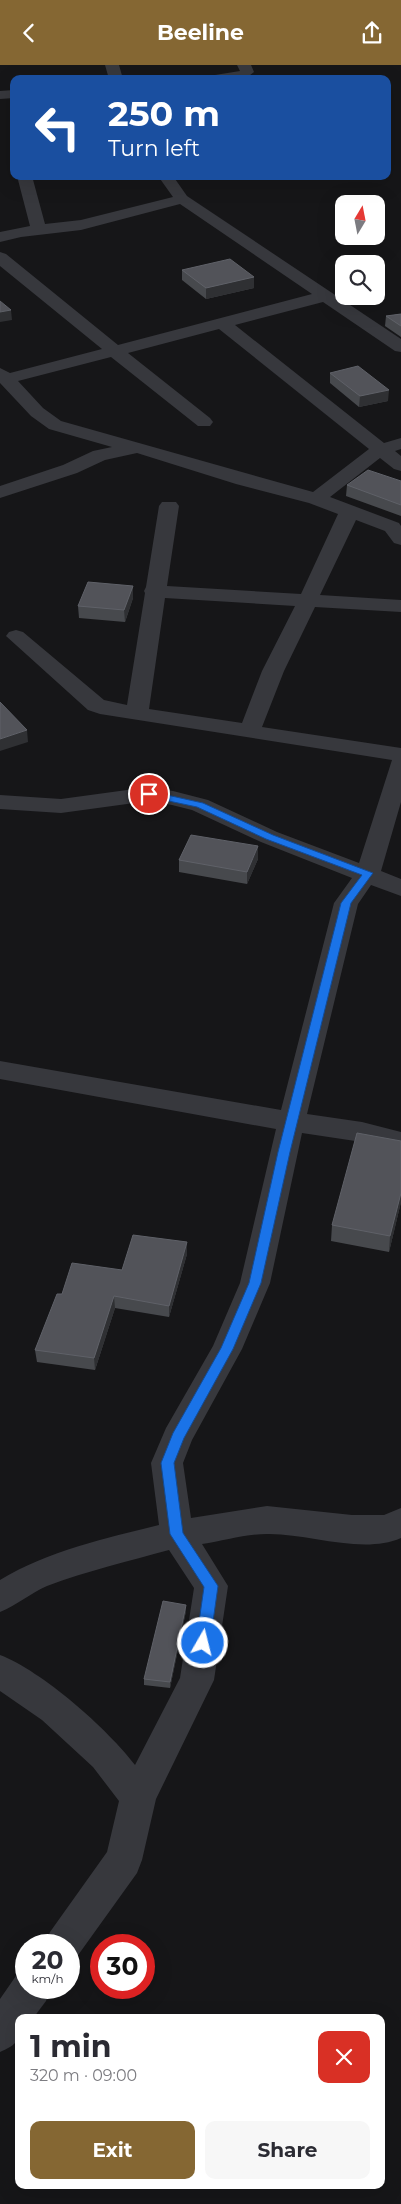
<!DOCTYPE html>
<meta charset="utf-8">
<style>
body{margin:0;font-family:Montserrat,sans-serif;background:#f7f7f7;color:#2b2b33;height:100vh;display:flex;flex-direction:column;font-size:19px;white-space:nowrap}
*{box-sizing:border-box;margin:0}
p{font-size:16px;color:#7c7c81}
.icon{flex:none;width:28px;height:28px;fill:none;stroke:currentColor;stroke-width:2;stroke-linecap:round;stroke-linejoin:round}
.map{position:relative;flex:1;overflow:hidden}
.details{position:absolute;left:15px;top:1949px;width:370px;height:175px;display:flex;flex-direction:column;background:#fff;border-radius:10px;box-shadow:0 5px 20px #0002}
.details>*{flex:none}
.banner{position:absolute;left:10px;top:10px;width:381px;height:105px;border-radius:10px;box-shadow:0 5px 20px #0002;background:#1a4fa0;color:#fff;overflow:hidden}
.needle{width:32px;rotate:10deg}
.fabs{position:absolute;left:335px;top:130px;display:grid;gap:10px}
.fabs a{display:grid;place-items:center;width:50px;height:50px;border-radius:10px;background:#fff;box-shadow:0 5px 20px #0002;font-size:25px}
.speed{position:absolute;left:15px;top:1869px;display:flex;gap:10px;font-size:25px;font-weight:700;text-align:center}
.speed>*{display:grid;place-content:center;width:65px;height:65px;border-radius:50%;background:#fff;box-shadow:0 5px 20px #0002;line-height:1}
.speed small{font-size:12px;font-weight:400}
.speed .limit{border:8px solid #d22;background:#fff;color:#111}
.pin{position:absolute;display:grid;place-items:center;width:42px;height:42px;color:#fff;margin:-21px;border:2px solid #fff;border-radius:50%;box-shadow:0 1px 5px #0007}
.me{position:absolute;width:55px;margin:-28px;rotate:8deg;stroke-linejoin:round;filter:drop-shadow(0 0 4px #0008)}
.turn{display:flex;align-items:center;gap:18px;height:105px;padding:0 15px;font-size:22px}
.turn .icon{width:65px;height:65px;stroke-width:2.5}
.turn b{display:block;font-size:35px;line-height:42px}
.round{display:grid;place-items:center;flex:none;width:52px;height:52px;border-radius:10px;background:#f7f7f7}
.summary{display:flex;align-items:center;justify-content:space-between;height:85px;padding:0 15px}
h1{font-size:30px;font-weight:700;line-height:38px}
.button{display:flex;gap:10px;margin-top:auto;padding:10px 15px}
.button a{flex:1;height:58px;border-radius:10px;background:#856733;color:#fff;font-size:20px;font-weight:700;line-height:58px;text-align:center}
.button a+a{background:#f7f7f7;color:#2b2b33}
header{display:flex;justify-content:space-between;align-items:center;height:65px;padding:0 15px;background:#856733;color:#fff;font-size:22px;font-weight:700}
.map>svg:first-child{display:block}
</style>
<header><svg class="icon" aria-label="back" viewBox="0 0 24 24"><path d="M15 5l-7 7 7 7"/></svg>Beeline<svg class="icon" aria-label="share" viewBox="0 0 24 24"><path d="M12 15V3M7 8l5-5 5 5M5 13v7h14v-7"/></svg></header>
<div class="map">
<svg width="401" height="2139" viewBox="0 0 401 2139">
<rect width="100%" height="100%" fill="#161618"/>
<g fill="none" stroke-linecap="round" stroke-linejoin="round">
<!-- minor -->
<path fill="#37383d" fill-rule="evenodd" d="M105 0H119L123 14H109Z
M237 0H251L254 7 245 14H208L215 10 240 6Z
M14 25V33L0 34V26Z
M17 111H32L45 159 81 155 173 132 158 111H173L187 131 401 274V287L395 286 323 237 235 260 384 378 401 373V384L395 386 401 391V406L394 404 380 393 330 432 399 458 401 461V480L394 478 385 466 356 455 320 530 401 535V547L315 542 284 606 262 662 401 683V737L381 806 401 814V831L371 820 358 839 307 1049 362 1057 401 1067V1087L362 1077 302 1068 270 1218 242 1284 192 1375 183 1398 191 1453 267 1441 352 1450H384L401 1443V1473C362 1490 308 1468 267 1469 246 1469 223 1476 202 1479L228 1521 214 1615 156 1734 142 1795 137 1808 76 1893 69 1897V1880H44L50 1867 107 1787 119 1736 93 1702 42 1655 0 1626V1590C42 1606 108 1664 135 1700L180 1613 194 1523 169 1485C129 1496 87 1506 47 1521 31 1528 17 1540 0 1547V1515C48 1486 106 1473 159 1460L151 1398 166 1363 213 1281 240 1218 276 1064 0 1014V996L281 1045 334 838 352 813 261 777 192 745 172 740 149 736 61 748 0 744V730L61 734 149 722 173 726 208 735 277 767 359 798 392 695 100 649 88 645 6 571 9 567 16 565 23 567 104 635 127 640 145 528 144 526 146 522 159 441 162 437H176L179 441 167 521 301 529 338 449 309 438 236 419 137 388 105 395 77 408 0 433V421L63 400 93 386 112 382 49 364 31 351 0 318V303L10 308 102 284 0 201V187L6 189 118 280 312 229 180 139 81 165 21 172 0 177V167L30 161ZM219 264 369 384 313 427 61 356 43 343 18 316 111 292 198 361H210L213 357 210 353 128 288ZM165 533 295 541 262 606 242 658 149 644Z
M26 1905V1922H51L46 1936 34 1952H19C19 1974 21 1978 0 1987V1934L18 1908Z"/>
</g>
<!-- wall -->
<path fill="#47494d" d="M182 205 254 212V223L206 234 182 215Z
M401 249V272L385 261 386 251Z
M330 308 388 336 359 342 330 318Z
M401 416V451L346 431 347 420Z
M133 521V533L125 557 79 553 78 541Z
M258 794 247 819 179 807V795Z
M401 1076V1137L389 1187 331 1176 332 1160Z
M187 1189 169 1252 115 1243 95 1305 37 1297 35 1285 62 1229 122 1205Z
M186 1546 170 1623 144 1620V1614Z"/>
<!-- shaded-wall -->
<path fill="#2f3033" d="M254 212V223L206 234V223Z
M11 245 12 255 0 257V247Z
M389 325 388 336 359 342 360 331Z
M133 521V533L125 557 124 545Z
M27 665 28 677 0 686V674Z
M258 781V794L247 819V807Z
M401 1128V1137L389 1187 390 1171Z
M187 1177V1189L169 1252V1241Z
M114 1231 115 1243 95 1305 94 1293Z
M186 1540V1546L170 1623V1617Z"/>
<!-- building -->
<path fill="#525359" stroke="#5f6168" d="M230 194 254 212 206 223 182 205Z
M0 236 11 245 0 247Z
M401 249V261L386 251Z
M358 301 389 325 360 331 330 308Z
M368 405 401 416V440L347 420Z
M88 517 133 521 124 545 78 541Z
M0 637 27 665 0 674Z
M191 770 258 781 247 807 179 795Z
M357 1068 401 1076V1128L390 1171 332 1160Z
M133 1170 187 1177 169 1241 114 1231 94 1293 35 1285 57 1229H62L72 1198 122 1205Z
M163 1536 186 1540 170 1617 144 1614Z"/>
<!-- route -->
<path fill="#1a73e8" stroke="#114b97" d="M149 726 203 738 273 770 373 808 351 838 290 1087 261 1218 233 1284 184 1373 174 1398 183 1468 218 1521 210 1578 208 1582 203 1584 198 1582 196 1578 204 1522 170 1469 161 1398 173 1368 221 1283 249 1218 278 1087 341 838 362 810 266 774 197 742 145 731 144 729Z"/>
</svg>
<div class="fabs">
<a><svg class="needle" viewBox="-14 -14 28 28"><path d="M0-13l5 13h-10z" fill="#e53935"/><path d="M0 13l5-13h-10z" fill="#7c7c81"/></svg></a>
<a><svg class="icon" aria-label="search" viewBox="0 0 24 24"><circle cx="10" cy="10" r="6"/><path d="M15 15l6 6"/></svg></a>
</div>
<div class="speed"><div>20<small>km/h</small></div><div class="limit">30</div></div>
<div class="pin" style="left:149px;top:729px;background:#d93025"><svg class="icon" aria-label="arrive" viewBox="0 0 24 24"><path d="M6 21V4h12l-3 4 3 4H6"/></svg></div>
<svg class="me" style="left:203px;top:1578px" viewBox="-20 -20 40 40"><circle r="17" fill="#1a73e8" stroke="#fff" stroke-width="3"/><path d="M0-11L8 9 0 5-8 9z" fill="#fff"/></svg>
<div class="banner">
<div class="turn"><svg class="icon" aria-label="left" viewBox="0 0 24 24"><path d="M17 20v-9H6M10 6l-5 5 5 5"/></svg><div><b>250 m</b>Turn left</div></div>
</div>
<section class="details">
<div class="summary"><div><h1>1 min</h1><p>320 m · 09:00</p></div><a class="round" style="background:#d93025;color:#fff"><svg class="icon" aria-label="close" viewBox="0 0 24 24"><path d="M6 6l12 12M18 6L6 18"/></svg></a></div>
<div class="button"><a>Exit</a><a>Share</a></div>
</section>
</div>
